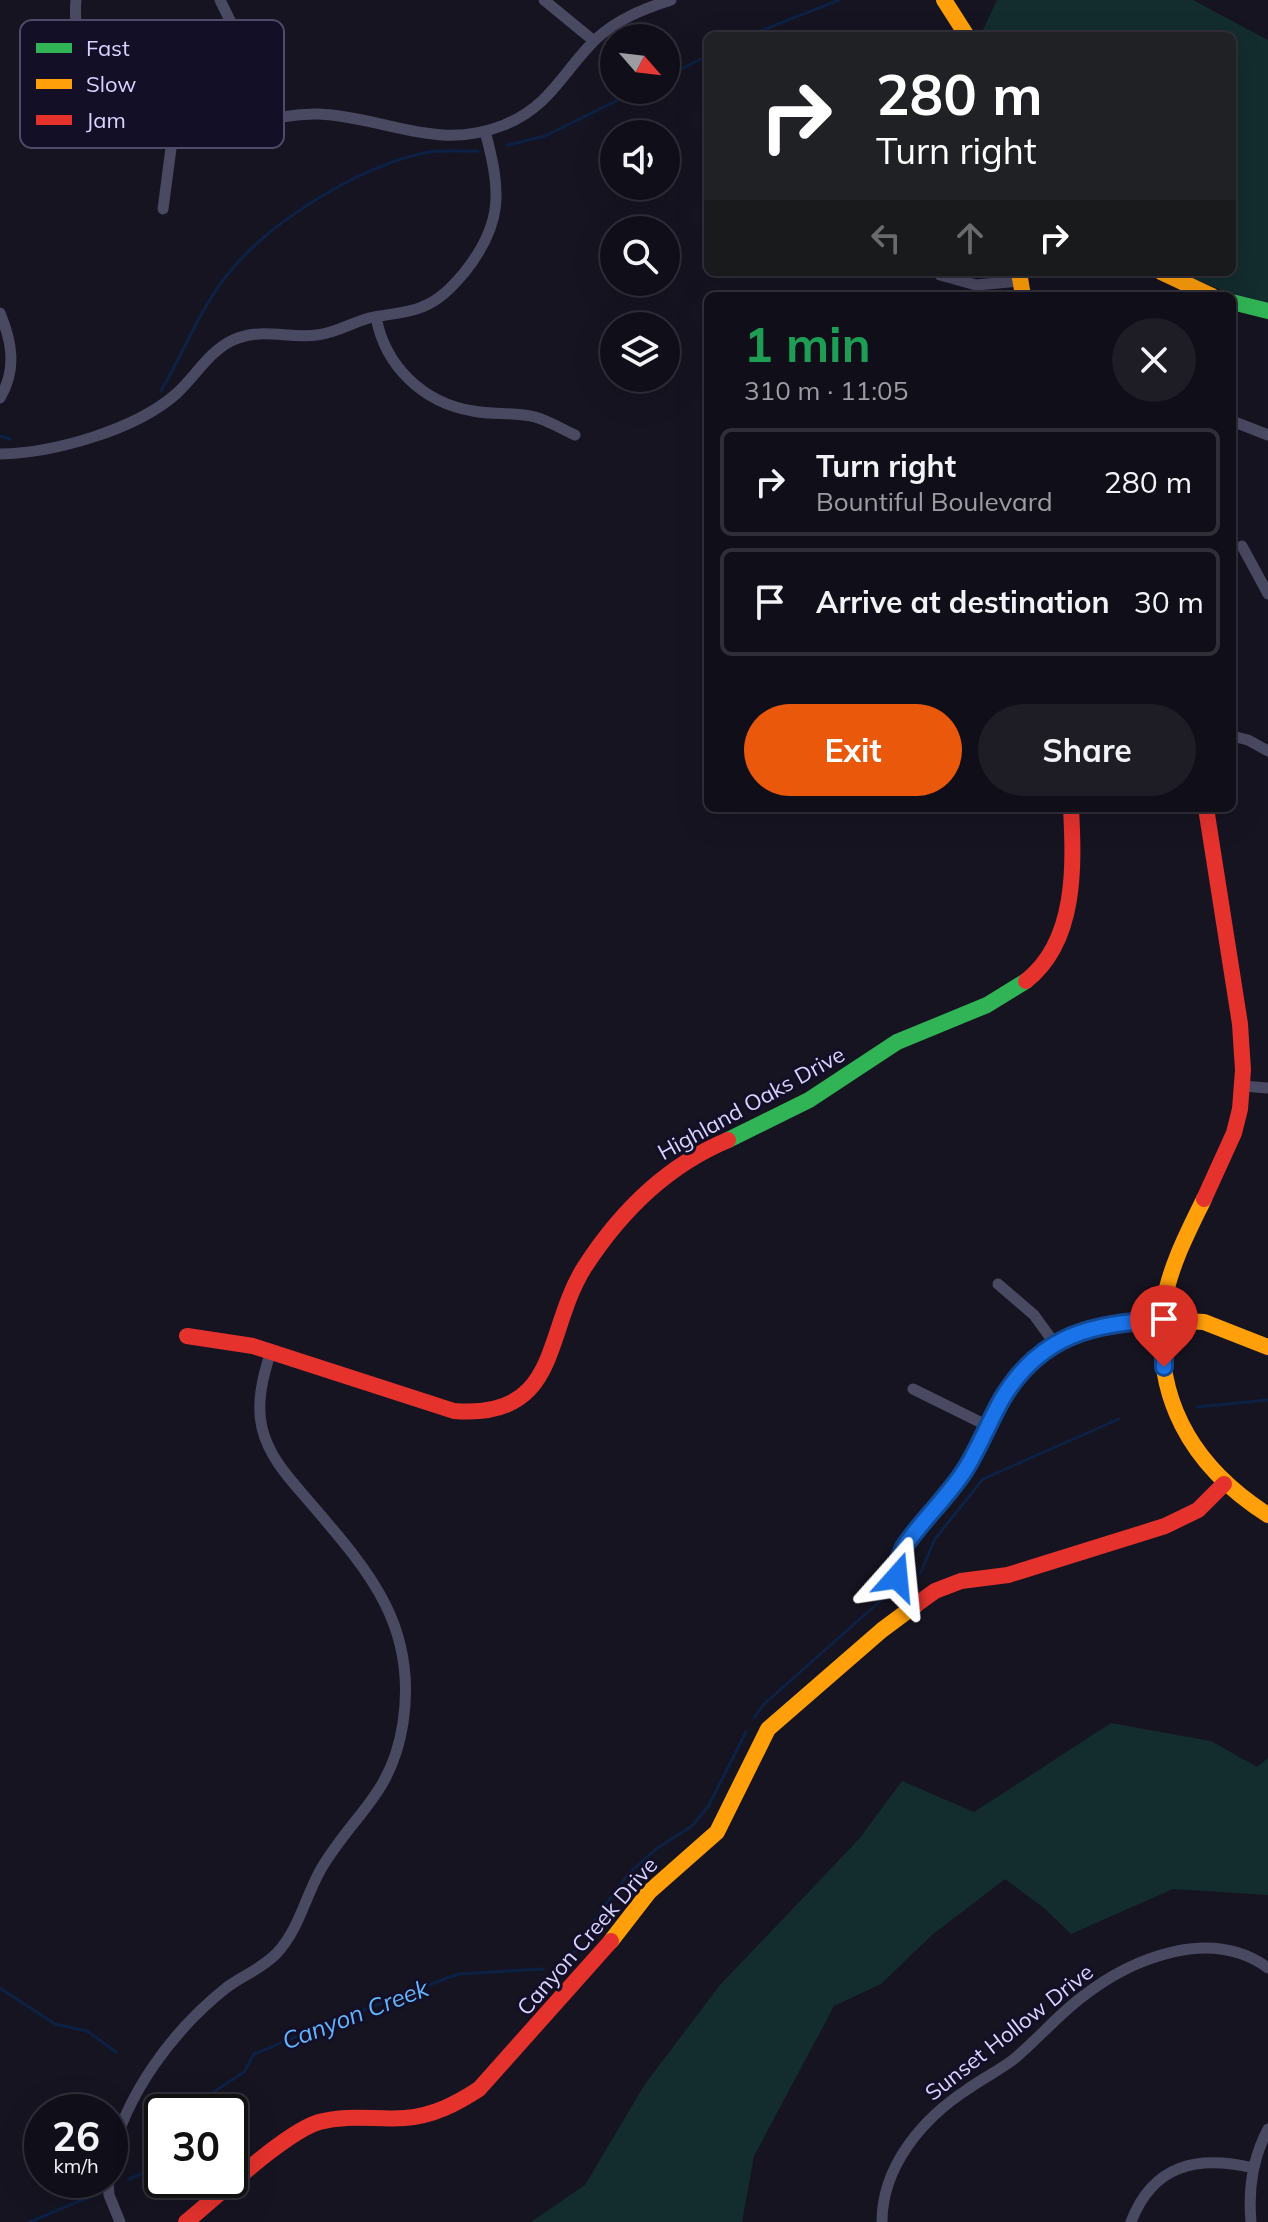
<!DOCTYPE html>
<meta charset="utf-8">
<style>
body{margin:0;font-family:Mulish,sans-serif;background:#1e1d26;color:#f1f3f6;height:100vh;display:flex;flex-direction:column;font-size:30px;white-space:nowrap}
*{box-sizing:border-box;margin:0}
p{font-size:26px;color:#9c9ca2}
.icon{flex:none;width:44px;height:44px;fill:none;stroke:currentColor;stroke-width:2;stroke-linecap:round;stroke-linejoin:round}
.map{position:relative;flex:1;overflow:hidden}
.details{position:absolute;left:704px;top:292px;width:532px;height:520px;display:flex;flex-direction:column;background:#100f19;border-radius:12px;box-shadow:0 8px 32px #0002,0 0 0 2px #302f38}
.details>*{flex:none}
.top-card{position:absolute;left:704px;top:32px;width:532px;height:244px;border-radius:12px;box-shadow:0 8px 32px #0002,0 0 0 2px #302f38;background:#202124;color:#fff;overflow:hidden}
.needle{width:52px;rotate:118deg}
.buttons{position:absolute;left:600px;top:24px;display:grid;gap:16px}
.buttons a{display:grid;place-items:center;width:80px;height:80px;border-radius:50%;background:#100f19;box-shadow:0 8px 32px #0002,0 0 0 2px #302f38;font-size:40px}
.speed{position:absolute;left:24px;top:2094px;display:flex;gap:16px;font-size:40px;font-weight:700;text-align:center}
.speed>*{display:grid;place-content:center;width:104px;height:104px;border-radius:50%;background:#100f19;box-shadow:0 8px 32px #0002,0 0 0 2px #302f38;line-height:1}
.speed small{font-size:20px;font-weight:400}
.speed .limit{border:4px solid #111;border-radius:12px;background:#fff;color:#111}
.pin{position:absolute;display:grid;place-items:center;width:68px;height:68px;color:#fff;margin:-82px -34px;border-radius:50% 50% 50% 0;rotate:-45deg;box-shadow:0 0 8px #0007}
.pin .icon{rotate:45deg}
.me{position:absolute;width:88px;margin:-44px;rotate:18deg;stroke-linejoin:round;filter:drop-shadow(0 0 6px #0008)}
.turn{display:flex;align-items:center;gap:28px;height:168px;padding:0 40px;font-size:36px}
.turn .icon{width:104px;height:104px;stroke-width:2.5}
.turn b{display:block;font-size:56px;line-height:68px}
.lanes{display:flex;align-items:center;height:76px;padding:0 40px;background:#0003;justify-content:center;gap:40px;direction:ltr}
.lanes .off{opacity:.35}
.round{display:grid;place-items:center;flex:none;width:84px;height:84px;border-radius:42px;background:#1e1d26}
.head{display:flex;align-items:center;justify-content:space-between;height:136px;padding:0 40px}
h1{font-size:48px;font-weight:700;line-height:60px;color:#1e9e55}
.action{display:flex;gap:16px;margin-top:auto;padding:16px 40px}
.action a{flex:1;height:92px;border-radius:48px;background:#ea580c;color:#fff;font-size:32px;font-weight:700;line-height:92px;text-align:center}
.action a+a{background:#1e1d26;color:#f1f3f6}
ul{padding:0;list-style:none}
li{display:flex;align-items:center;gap:24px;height:108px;margin:0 16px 12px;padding:0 24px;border:4px solid #302f38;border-radius:12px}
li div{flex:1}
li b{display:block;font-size:30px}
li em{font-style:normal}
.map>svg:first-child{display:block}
</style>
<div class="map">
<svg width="1268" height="2222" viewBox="0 0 1268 2222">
<rect width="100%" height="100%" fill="#161421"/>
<!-- green -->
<path fill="#132c2d" d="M997 0H1193L1268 40V303L1221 290 1178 272H1232V36H980Z
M1111 1723 1211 1741 1257 1767 1268 1758V1895L1173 1889 1071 1934 1044 1908 1005 1879 932 1935 881 1984 834 2006 754 2156 742 2222H531L585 2185 645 2084 720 1985 859 1839 902 1781 974 1812Z"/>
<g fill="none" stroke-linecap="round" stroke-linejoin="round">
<!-- stream -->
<path stroke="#0d2144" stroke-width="3" d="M748 36 839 0
M666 76 708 56
M508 145 545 136 638 90
M161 391C182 355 199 312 224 279 266 223 355 169 423 153 440 149 460 152 478 151
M0 436 10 439
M1197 1407 1268 1400
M920 1574 935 1539 983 1479 1119 1419
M754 1718 764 1704 887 1595
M588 1930 628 1874 656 1849 692 1826 709 1805 746 1732
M560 1963 582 1946
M0 1988 55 2024 87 2031 116 2052
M182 2100 194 2104
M192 2112 195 2104 244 2072 254 2054 319 2027 458 1974 543 1969
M129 2179 162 2165
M30 2222 89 2197"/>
<!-- street -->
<path stroke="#4a4962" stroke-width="11" d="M76 0C69 74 129 141 205 134 245 130 274 113 319 114 385 117 437 152 504 125 551 106 563 71 596 39 618 19 643 9 671 0
M220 0 253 67 264 119
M544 0 594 41
M163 209 173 133
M940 275 976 285 1020 281
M0 313C12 342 17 369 0 398
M376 317C385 366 423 403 473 411 493 415 514 412 535 417 549 421 562 429 575 435
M1232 421 1268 435
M0 454C54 453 135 430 176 394 196 376 208 352 233 340 262 327 288 339 317 335 336 333 351 323 369 318 386 314 406 314 422 307 440 300 452 287 464 273 504 223 501 191 485 131
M1242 546 1268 594
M1232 736 1248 740 1268 751
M1243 1086 1268 1088
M998 1284 1034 1315 1055 1344
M913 1389 988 1426
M910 1607C898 1592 893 1575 900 1556 910 1529 938 1506 956 1484 990 1437 1002 1379 1053 1346 1087 1323 1124 1321 1164 1320
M110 2161C126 2094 172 2031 226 1988 242 1976 261 1969 276 1954 299 1930 305 1897 321 1869 354 1813 392 1795 403 1723 418 1624 367 1569 307 1499 289 1478 269 1457 262 1428 256 1402 263 1376 271 1351
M108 2180 109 2195 120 2222
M882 2222C882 2166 923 2118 968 2089 983 2078 1000 2070 1014 2059 1038 2039 1058 2015 1082 1997 1132 1958 1211 1926 1268 1968
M1131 2222C1153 2164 1198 2155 1253 2168
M1251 2222C1248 2189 1252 2159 1268 2129"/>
<!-- fast -->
<path stroke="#30b455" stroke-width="16" d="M1232 302 1268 311
M728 1140 809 1100 897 1042 987 1005 1026 981"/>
<!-- slow -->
<path stroke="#ff9f0a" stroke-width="16" d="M944 0 967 36
M1019 272 1023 296
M1161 272 1212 296
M1204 1199C1188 1232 1170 1266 1164 1302 1151 1396 1191 1466 1268 1515
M1164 1320 1204 1322 1268 1347
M611 1941 649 1892 717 1832 768 1729 882 1630 917 1604"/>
<!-- jam -->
<path stroke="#e5322d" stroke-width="16" d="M1026 981C1077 941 1074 865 1071 808
M1204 1199 1234 1133 1240 1109 1243 1070 1240 1024 1206 808
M187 1336 253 1346 454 1411C561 1420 544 1332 584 1268 620 1212 666 1166 728 1140
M917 1604 935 1591 961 1581 1008 1575 1165 1526 1198 1510 1224 1484
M186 2222C217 2197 285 2132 319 2122 349 2114 376 2120 405 2118 433 2116 456 2104 479 2089L611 1941"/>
</g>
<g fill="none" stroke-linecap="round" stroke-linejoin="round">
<!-- route casing -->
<g stroke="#114b97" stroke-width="20">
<path id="route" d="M897 1577 899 1559 904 1547C922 1520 947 1498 965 1470 979 1448 989 1422 1002 1399 1040 1335 1094 1322 1164 1320V1367"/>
</g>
<!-- route -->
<use href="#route" stroke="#1a73e8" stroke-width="14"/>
</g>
<g text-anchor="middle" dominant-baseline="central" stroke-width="6" stroke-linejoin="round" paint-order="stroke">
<!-- street labels -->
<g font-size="22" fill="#d9d4ff" stroke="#130f26">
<text transform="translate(751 1103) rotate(-29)">Highland Oaks Drive</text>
<text transform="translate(587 1936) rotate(-49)">Canyon Creek Drive</text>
<text transform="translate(1009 2032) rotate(-38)">Sunset Hollow Drive</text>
</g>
<!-- water labels -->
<g font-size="24" font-style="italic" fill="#62b6ff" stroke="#130f26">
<text transform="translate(355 2014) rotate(-21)">Canyon Creek</text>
</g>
</g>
<!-- legend -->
<rect x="20" y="20" width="264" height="128" rx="12" fill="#130f26" stroke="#4e4a67" stroke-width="2"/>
<rect x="36" y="43" width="36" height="10" fill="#30b455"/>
<rect x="36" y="79" width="36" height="10" fill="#ff9f0a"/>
<rect x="36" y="115" width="36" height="10" fill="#e5322d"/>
<g font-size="22" fill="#d9d4ff">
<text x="86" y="56">Fast</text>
<text x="86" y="92">Slow</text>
<text x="86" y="128">Jam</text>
</g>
</svg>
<div class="buttons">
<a><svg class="needle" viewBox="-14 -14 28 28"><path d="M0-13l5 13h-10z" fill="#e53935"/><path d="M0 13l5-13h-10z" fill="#9c9ca2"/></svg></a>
<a><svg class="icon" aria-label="sound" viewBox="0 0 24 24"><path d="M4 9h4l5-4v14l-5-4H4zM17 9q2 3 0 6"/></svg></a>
<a><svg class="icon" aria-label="search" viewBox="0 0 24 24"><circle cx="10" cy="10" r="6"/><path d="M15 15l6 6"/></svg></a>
<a><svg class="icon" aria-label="layers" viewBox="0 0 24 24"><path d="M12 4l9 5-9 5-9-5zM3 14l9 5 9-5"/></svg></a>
</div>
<div class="speed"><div>26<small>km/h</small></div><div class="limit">30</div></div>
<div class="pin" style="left:1164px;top:1367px;background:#d93025"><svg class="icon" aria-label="arrive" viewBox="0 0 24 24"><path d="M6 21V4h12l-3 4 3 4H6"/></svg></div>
<svg class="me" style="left:897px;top:1577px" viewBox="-20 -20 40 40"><path d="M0-17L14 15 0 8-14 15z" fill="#1a73e8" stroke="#fff" stroke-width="4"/></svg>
<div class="top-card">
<div class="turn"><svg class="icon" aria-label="right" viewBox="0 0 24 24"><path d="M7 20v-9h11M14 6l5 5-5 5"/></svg><div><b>280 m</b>Turn right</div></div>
<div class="lanes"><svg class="icon off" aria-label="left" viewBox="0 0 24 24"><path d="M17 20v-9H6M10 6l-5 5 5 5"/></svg><svg class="icon off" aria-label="ahead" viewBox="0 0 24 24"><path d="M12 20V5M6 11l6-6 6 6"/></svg><svg class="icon" aria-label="right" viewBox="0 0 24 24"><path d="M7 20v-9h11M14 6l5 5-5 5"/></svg></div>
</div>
<section class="details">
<div class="head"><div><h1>1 min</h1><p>310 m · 11:05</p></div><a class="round"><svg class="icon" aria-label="close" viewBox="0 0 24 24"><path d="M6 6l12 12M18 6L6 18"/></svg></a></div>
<ul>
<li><svg class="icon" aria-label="right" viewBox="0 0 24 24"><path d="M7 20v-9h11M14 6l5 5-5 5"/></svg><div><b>Turn right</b><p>Bountiful Boulevard</p></div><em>280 m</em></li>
<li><svg class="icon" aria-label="arrive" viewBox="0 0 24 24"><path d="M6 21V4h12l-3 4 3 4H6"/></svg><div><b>Arrive at destination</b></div><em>30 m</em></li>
</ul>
<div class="action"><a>Exit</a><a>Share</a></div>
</section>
</div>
